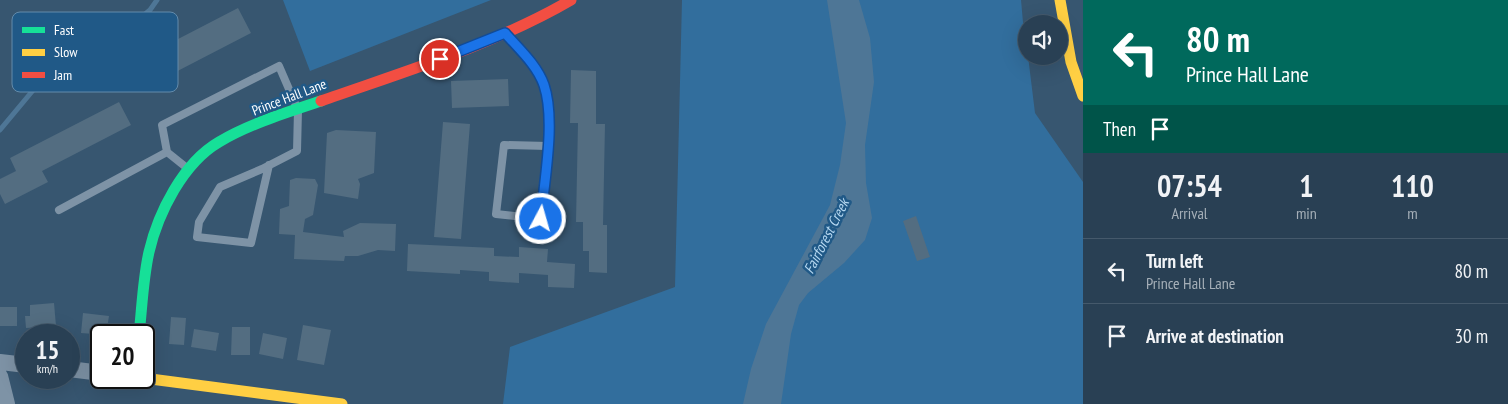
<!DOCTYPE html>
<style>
body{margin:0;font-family:"PT Sans Narrow",sans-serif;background:#31475a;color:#f1f3f6;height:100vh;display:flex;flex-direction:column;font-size:19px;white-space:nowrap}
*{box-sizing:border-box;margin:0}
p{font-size:16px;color:#a5afb8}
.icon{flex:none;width:28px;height:28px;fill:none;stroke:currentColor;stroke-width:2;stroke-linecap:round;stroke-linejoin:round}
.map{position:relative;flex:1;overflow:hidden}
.details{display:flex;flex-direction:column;background:#294054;width:425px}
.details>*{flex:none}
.top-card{background:#00695c;color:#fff;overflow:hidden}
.buttons{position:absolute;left:1018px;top:15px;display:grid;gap:10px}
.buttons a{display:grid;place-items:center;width:50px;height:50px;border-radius:50%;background:#294054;box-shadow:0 5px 20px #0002,0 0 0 1px #45596b;font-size:25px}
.speed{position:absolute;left:15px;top:324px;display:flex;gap:10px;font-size:25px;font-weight:700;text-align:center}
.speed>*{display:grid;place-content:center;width:65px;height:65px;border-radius:50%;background:#294054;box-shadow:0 5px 20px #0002,0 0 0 1px #45596b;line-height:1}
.speed small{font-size:12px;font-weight:400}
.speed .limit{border:2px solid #111;border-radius:8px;background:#fff;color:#111}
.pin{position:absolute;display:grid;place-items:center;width:42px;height:42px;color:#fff;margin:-21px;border:2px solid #fff;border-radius:50%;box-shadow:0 1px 5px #0007}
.me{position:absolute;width:55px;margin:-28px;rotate:6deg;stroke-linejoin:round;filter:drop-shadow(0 0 4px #0008)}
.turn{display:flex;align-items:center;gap:18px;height:105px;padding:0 20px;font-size:22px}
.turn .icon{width:65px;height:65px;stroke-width:2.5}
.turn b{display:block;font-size:35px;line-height:42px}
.then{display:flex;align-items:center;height:48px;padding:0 20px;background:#0003;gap:10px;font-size:19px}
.eta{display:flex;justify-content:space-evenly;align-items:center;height:85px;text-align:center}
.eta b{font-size:30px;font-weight:800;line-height:35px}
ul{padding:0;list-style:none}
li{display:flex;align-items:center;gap:15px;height:65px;padding:0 20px;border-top:1px solid #45596b}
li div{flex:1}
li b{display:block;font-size:19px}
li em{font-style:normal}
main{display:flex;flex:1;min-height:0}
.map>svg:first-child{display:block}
</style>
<main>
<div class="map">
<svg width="1083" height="404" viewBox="0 0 1083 404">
<rect width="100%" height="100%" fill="#375670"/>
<!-- green -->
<path fill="#326e9d" d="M283 0H491L310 71Z
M682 0H1021L1026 56H1028L1035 113 1083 182V404H503L510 347 675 287Z"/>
<!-- water -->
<path fill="#4e7696" d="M827 0H859L870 38 874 82 865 145 866 183 872 218 865 240 844 263 808 293 799 305 791 334 781 404H743L751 369 766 324 830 205 840 165 846 123Z"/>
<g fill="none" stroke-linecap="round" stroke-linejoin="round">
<!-- stream -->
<path stroke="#4e7696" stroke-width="5" d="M0 130 65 52 88 40 132 25 150 10 157 0"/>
</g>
<!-- building -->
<path fill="#536d81" d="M238 8 251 33 137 92 124 67Z
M571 70 596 71V124H605L603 225H607V273L589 272V251H583V222H576L578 123H570Z
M508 79 509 106 452 108 451 81Z
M119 102 131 125 42 171 48 182 5 204 0 194V179L16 171 10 158Z
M443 122 470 124 461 239 434 237Z
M336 130 376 132 374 173 358 179 360 184 358 199 324 193 327 133Z
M296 178 315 179 318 185 313 215 305 219 303 232 344 237 343 231 360 223 396 224 395 251 378 250 358 256H345L344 261 294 259 295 235 279 234 280 209 289 206 290 180Z
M916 216 930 257 917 261 903 221Z
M408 244 494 248V256L519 257V247L548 249 547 262 575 264 574 288 548 287V275L519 273V283L489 281V272L460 270V274L407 271Z
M54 303 56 326 26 328 25 316H30V305Z
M0 307H17V326H0Z
M83 313 109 316 106 335 81 333Z
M171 317 186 318 184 345 169 344Z
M303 325 331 330 324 365 297 360Z
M232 327H250V355H231Z
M194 329 219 333 216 351 191 347Z
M263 333 287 338 283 359 259 354Z"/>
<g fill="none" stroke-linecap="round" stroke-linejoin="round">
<!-- lane -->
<path stroke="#7e93a6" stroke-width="8" d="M506 35C520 50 536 65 544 84 556 116 544 183 541 219L496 214 504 145 548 146
M167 152 162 125 279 66 298 110 297 151 262 169 220 187 199 222 197 237 251 243 269 165
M59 210 167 152 187 168"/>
<!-- street -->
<path stroke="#7e93a6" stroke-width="16" d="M0 362 26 365
M69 369 101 373
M0 376 7 404"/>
<!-- fast -->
<path stroke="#16e098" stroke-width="11" d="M139 335C142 308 143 278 149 252 158 213 183 163 219 142 249 124 288 112 321 101"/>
<!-- slow -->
<path stroke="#ffcf43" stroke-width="11" d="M1060 0 1071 62 1083 96
M143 378 342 404"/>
<!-- jam -->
<path stroke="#f24e42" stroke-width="11" d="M321 101C403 72 496 44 571 0"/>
</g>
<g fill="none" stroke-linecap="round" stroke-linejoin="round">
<!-- route casing -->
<g stroke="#114b97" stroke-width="12">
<path id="route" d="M440 59 505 33C519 49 537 65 544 85 556 121 544 180 541 219"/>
</g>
<!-- route -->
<use href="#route" stroke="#1a73e8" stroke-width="9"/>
</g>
<g text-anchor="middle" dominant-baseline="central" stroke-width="5" stroke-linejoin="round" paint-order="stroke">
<!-- street labels -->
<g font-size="14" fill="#fff" stroke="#205987">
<text transform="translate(289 97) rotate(-21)">Prince Hall Lane</text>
</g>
<!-- water labels -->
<g font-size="15" font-style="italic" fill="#b6d8f1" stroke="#205987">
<text transform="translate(826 236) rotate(-63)">Fairforest Creek</text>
</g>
</g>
<!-- legend -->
<rect x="12" y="12" width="166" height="80" rx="8" fill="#205987" stroke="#638bab" stroke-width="1"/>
<rect x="22" y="27" width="23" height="6" fill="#16e098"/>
<rect x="22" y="49" width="23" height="7" fill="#ffcf43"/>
<rect x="22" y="72" width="23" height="6" fill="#f24e42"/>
<g font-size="14" fill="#fff">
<text x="54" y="35">Fast</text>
<text x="54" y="57">Slow</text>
<text x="54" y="80">Jam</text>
</g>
</svg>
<div class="buttons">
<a><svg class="icon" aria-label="sound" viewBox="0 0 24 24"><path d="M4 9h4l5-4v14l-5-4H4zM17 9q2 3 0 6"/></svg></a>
</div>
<div class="speed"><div>15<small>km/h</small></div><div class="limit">20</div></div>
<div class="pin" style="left:440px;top:59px;background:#d93025"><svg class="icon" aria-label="arrive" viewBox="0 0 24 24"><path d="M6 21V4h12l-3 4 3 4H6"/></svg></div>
<svg class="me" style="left:541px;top:219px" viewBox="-20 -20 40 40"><circle r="17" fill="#1a73e8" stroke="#fff" stroke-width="3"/><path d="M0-11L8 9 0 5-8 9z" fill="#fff"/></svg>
</div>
<section class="details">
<div class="top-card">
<div class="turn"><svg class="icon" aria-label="left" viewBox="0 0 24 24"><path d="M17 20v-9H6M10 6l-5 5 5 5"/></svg><div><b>80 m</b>Prince Hall Lane</div></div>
<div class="then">Then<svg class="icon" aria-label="arrive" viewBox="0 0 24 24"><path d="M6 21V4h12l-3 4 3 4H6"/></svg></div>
</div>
<div class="eta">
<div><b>07:54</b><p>Arrival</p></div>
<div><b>1</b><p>min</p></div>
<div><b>110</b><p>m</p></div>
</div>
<ul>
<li><svg class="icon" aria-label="left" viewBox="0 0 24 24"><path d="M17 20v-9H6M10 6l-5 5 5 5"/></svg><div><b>Turn left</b><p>Prince Hall Lane</p></div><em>80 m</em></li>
<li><svg class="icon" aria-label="arrive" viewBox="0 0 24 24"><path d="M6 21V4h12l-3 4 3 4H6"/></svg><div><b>Arrive at destination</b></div><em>30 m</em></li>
</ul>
</section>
</main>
